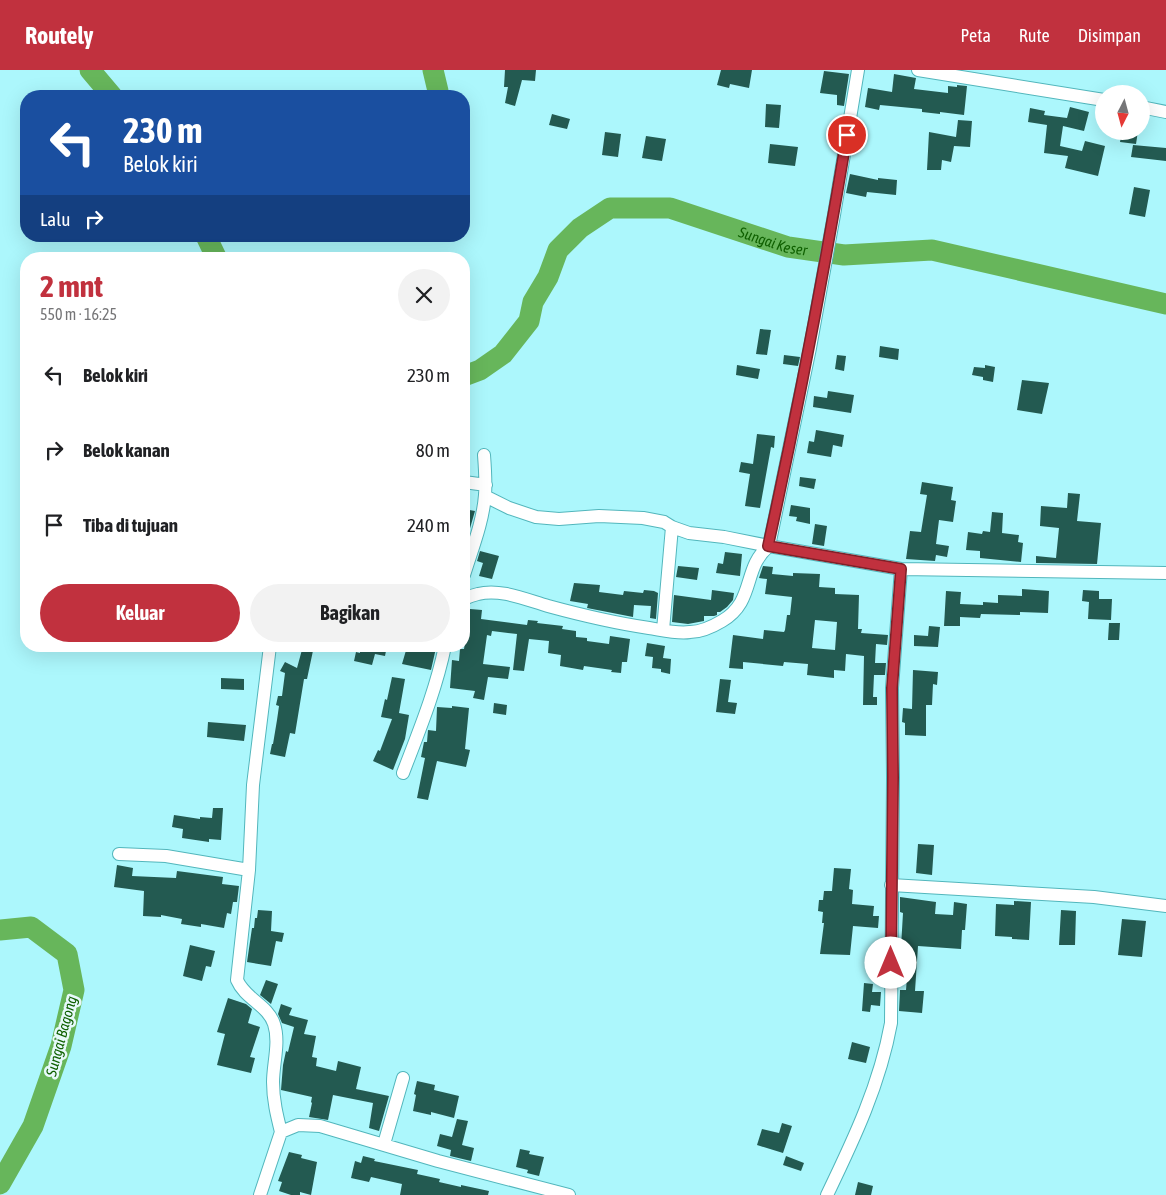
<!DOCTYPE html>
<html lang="id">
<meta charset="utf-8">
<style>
body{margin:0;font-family:"Asap Condensed",sans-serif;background:#f2f2f2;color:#202124;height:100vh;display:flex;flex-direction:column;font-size:19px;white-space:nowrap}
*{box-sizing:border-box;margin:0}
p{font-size:16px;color:#757577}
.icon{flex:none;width:28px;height:28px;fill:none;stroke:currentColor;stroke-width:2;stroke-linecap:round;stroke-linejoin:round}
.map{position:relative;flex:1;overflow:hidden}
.sheet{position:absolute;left:20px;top:182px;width:450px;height:400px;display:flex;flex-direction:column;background:#fff;border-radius:20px;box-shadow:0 5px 20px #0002}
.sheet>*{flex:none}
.banner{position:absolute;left:20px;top:20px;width:450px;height:152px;border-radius:20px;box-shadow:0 5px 20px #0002;background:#1a4fa0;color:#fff;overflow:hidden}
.needle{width:32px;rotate:186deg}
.controls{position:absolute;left:1095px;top:15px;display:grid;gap:10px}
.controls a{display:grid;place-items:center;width:55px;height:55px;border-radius:50%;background:#fff;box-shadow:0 5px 20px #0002;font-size:25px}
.pin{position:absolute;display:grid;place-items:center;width:42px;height:42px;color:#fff;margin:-21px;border:2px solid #fff;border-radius:50%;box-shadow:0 1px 5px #0007}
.me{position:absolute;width:55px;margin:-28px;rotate:0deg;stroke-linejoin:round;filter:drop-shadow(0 0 4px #0008)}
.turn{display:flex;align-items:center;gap:18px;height:105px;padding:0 20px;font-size:22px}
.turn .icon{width:65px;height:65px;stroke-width:2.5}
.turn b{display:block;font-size:35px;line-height:42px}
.then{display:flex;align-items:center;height:48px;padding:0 20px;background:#0003;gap:10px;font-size:19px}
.round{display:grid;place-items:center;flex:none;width:52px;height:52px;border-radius:26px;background:#f2f2f2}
.summary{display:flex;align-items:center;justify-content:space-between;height:85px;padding:0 20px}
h1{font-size:30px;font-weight:700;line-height:38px;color:#c1313e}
.action{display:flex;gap:10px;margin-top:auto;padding:10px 20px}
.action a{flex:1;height:58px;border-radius:30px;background:#c1313e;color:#fff;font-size:20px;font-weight:700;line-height:58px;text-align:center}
.action a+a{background:#f2f2f2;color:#202124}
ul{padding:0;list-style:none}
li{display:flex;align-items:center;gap:15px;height:75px;padding:0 20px}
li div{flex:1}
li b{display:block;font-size:19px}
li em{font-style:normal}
header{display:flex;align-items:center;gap:30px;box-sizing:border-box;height:70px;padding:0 25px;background:#c1313e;color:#fff}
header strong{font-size:24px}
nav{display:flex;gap:28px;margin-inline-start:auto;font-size:18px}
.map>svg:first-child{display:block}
</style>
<header>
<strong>Routely</strong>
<nav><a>Peta</a><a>Rute</a><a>Disimpan</a></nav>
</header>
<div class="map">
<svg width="1166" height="1125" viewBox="0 0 1166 1125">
<rect width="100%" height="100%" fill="#acf7fc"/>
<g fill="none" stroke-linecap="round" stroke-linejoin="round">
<!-- river -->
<g stroke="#67b65b" stroke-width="21">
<path d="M90 0 112 26"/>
<path d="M433 0 438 21 437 26"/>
<path d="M206 166 217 189"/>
<path id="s1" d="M464 306 480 300 503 284 529 251 533 232 548 207 558 180 580 158 610 138H670L788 177 844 185 932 180 1166 234"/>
<path d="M0 860 31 857 67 884 74 920 61 976 33 1056 0 1114"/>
</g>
</g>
<!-- building -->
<path fill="#235a51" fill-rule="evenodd" d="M505 0H536L535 11 522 10 515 36 505 33 508 17H504Z
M721 0H752L749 18 730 14 729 18 717 15Z
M824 1 849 4 844 36 837 35V25L820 23Z
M894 4 916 8 914 19 948 23V16L957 17V15L967 16 964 45 940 42V44L922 42V39L880 35 879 40 865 37 868 18 892 22Z
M766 34 781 35 779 58 765 57Z
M1070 37 1089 42 1084 61 1063 56 1060 76 1082 81 1085 71 1105 76 1098 106 1065 98 1068 86 1044 83 1047 55 1028 52 1030 38 1045 41 1044 45 1067 48Z
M552 44 570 49 567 59 549 55Z
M958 50 972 51 970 77 954 76 951 92 942 90 941 100H927L929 62 956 67Z
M1122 61H1138L1136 74 1120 72Z
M605 62 621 64 618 87 602 85Z
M646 66 666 69 662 91 642 88Z
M770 74 798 77 795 96 768 93Z
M1133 75 1166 78V91L1131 87Z
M850 104 878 110V108L897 110 896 125 867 122 866 127 846 123Z
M1134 117 1150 120 1145 147 1129 144Z
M760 259 771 260 767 285 756 284Z
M880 276 899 279 898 290 879 287Z
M784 285 800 287 798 296 783 294Z
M837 285 846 286 844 301 835 299Z
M737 295 760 299 758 309 736 305Z
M985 295 995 297 993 312 983 310V307L972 305 974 297 985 298Z
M1022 310 1049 313 1042 344 1017 340Z
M828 321 854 325 851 343 813 337 814 326 827 328Z
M816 360 844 365 842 377 833 375 831 387 807 383 809 371 814 372Z
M757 364 775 366 774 378 771 377 760 438 745 436 750 404 739 402 741 392 753 394Z
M800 407 816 409 814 419 799 416Z
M922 412 953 417 951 430 956 431 953 452 939 450 936 474 949 476 947 487 936 485 935 491 906 489 910 461 921 462 927 425 920 424Z
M1068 423 1080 424 1077 451 1101 453 1097 494 1036 493V486L1056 488 1059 458 1040 456 1041 436 1067 438Z
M791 435 810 438V454L796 451 797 447 789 446Z
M464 439 475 441 464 479Z
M992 442 1003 443 1002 463 1019 465 1018 472 1023 473 1021 492 980 488V481L966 480 968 462 982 464 983 461 990 462Z
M815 454 827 456 824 476 812 474Z
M480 481 499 486 492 509 479 506 483 493 477 491Z
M725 482 742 484 740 506 716 503 718 493 723 494Z
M678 496 699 498 697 510 676 507Z
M763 496 773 497 772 504 793 506V503L820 504 819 517 835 518V524L859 525 858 559H862L861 563 888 565 887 575 876 574 875 593H886L885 605H874L873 627H877V635H863L864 586 846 584 845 601 834 600V608L807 605 808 594 784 592 783 596 743 592V599L729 598 733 565 763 569 764 560 784 562 785 560 787 545H790L792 527 765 524 767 509 759 508ZM815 550 837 552 835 580 812 578Z
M574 513 600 515 599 522 623 525 624 521 643 523 644 520 654 521 658 523 656 549 650 548 651 536 634 535 633 547 587 538 588 534 570 531Z
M1022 519 1049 521 1048 543 1020 542V545L981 544 980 548 960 547V556H944L946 521 961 522 960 534 983 535V532L998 533V525L1022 526Z
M712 520 734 523 733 530 727 537 720 542H717V545L714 546H704V551L688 554 672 552 674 525 711 530Z
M1083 520 1099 521V529H1112L1111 550 1088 549 1089 532 1082 531Z
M470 539 482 540 481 549 527 555 528 550 538 551 537 553 563 556 562 559 576 561V567L587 568V571L609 574 610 566 630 569 627 592H622L621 603 611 602 612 600 584 596 583 600 560 596 561 585 548 583 549 571 529 569 524 601 513 600 517 564 492 561 491 566 487 565 483 594 510 597 508 609 488 607 484 630 473 628 475 621 450 618 452 590 459 591 460 579H464Z
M1109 553H1120L1119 570H1108Z
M929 556 940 557 938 577 914 576V565L928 566Z
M647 573 665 576 663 588 671 589 670 604 661 602V599L652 598 653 587 645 586Z
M303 576H314L307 609H304L295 664 290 663 285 687 270 684 272 674H273L277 650 279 636 276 635 278 626H282L285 603 280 601 285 592 297 598Z
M357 576H387L385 586 375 584 372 595 354 591 356 582 360 583V581H356Z
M418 576 436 578 431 600 402 594 407 577 418 579Z
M913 600 938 602 937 615 933 614 932 635H926V666L905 665V653L902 652 903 638 912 639Z
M392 607 405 609 399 643 409 645 405 669 393 700 373 691 378 680 380 681 392 649 381 647 385 629 387 630Z
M221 608 244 609V620L221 619Z
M720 609 731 610 728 632 737 633 735 644 716 642Z
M494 633 507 635 506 645 493 643Z
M452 636 469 638 465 679 470 680 466 697 437 691 428 730 417 728 425 688 421 687 424 672H427L428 660 436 661 437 637 452 638Z
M208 652 246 655 244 671 207 667Z
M213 738H223L221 770 209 769V772L182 768 183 759 172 757 174 745 200 749V747L212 748Z
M918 774 934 775 932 805 916 803Z
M117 795 133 798 132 806 176 808 177 801 223 807 222 814 239 816 237 832H233L231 844 227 843 224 858 201 854V857L181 854 182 849 161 845V847L143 846 144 821 114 817Z
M834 798 851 799 849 819 853 820 852 834 874 836 873 846H879L878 858 853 856 850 885 820 884 824 853H822L823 842 818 841 819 830H823L824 821H832Z
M900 827 936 832 935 844 953 845 954 832 967 834 965 860H962L961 879 918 876 915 921H924L922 943 899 941 900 920H906L908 895 900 894 903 843 900 842Z
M1014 831 1031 832 1029 870 1012 869V867L995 866 996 834 1014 835Z
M258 840 272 841 271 861 284 863 282 872 276 871 271 896 247 892 252 858H254L255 848H257Z
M1061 840 1076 841 1075 875H1059Z
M1122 849 1146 851 1142 887 1118 885Z
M190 875 215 881 211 897 206 896 202 911 183 906Z
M266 910 278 914 271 934 260 925Z
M864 913 873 914 872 922H881L880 936 871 935 870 942 862 941Z
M228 928 246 934 252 939 248 953 260 957 250 987 255 988 251 1003 217 995 225 964 217 962Z
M281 934 292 938 289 945 308 950 304 964 316 966 312 987 317 988 316 996 336 1001 338 991 361 997 356 1019 389 1026 379 1061 369 1058 373 1033 333 1025 328 1050 309 1047 312 1033 311 1032 312 1027 281 1020 283 995 286 981 288 982 294 957 282 953 278 944Z
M852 972 870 977 866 993 848 989Z
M417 1011 435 1015 434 1020 459 1026 454 1048 431 1042V1045L413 1041 416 1025 414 1024Z
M457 1049 468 1051 462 1075 474 1078 471 1091 450 1086 451 1080 437 1076 440 1064 452 1067Z
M782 1053 792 1056 783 1083 757 1075 762 1059 779 1063Z
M520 1079 530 1081 529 1084 544 1087 539 1106 527 1103 528 1100 516 1097Z
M289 1082 302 1085 301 1088 317 1092 311 1125 300 1122V1125H291L279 1121 282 1112 278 1111Z
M363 1086 375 1089 374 1091 418 1100 417 1104 440 1109 439 1112 461 1117V1115L489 1121 488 1125H400L402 1114 371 1107 369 1112 351 1108 355 1091 361 1093Z
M786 1086 804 1093 801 1101 783 1095Z
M858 1112 873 1116 871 1125H855Z"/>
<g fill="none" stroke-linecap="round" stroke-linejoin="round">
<!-- minor casing -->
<g stroke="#52b6bc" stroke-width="14">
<path id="minor" d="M918 0 1104 30
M1141 37 1166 42
M464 412 486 415
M485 426 509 438 536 447 559 449 599 446 643 448 664 452 672 457 689 463 724 467 769 476 810 278 834 145 858 0
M464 505C472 479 483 452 485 425 486 412 485 398 484 385
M464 529C468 527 473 525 478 524 500 518 527 530 548 536 581 545 615 553 649 558 662 560 677 564 690 562 702 562 712 557 722 551 756 531 742 498 769 476L901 499 1166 503
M663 560 672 457
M270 576 253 715 249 800 237 910C245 929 268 935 274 954 280 972 273 994 273 1012 273 1030 277 1046 281 1062
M403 703C419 661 436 620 445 576
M119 784 166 786 249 800
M891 815 1094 827 1166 836
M384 1074 403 1008
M260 1125 281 1062 298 1055 320 1056 438 1091 569 1125
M827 1125C854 1069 880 1014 891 953L893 707 892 618 901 499"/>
</g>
<!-- minor -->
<use href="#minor" stroke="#fff" stroke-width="12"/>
</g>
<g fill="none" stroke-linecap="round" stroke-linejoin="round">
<!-- route casing -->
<g stroke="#7d2028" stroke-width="12">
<path id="route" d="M847 65C824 203 798 339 768 476L901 499 892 618 893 707 891 893"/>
</g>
<!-- route -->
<use href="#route" stroke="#c1313e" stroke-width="9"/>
</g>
<g text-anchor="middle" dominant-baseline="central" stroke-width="5" stroke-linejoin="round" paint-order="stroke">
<!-- water labels -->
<g font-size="15" font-style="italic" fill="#0f6000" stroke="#e7f9fa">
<text stroke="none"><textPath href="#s1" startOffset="400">Sungai Keser</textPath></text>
<text transform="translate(61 966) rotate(-75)">Sungai Bagong</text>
</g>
</g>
</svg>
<div class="controls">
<a><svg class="needle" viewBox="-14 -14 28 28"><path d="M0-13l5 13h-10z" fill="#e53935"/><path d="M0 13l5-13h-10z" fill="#757577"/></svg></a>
</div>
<div class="pin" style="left:847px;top:65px;background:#d93025"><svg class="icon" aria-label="arrive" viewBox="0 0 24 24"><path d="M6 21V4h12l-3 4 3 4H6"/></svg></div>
<svg class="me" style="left:891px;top:893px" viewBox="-20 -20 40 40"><circle r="19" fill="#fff"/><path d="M0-13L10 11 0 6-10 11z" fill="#c1313e"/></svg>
<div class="banner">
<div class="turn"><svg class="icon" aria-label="left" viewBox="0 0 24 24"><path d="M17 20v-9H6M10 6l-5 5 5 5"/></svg><div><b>230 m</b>Belok kiri</div></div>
<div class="then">Lalu<svg class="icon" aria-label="right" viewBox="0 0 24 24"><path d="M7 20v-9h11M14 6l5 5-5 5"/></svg></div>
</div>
<section class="sheet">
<div class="summary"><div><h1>2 mnt</h1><p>550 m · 16:25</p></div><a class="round"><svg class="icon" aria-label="close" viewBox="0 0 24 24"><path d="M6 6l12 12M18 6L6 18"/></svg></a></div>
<ul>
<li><svg class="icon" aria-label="left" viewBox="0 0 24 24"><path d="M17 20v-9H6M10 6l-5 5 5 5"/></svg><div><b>Belok kiri</b></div><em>230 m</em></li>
<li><svg class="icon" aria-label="right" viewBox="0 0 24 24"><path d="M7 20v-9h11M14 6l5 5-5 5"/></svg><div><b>Belok kanan</b></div><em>80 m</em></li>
<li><svg class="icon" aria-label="arrive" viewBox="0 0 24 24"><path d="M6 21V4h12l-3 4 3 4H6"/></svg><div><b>Tiba di tujuan</b></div><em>240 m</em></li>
</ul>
<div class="action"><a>Keluar</a><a>Bagikan</a></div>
</section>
</div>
